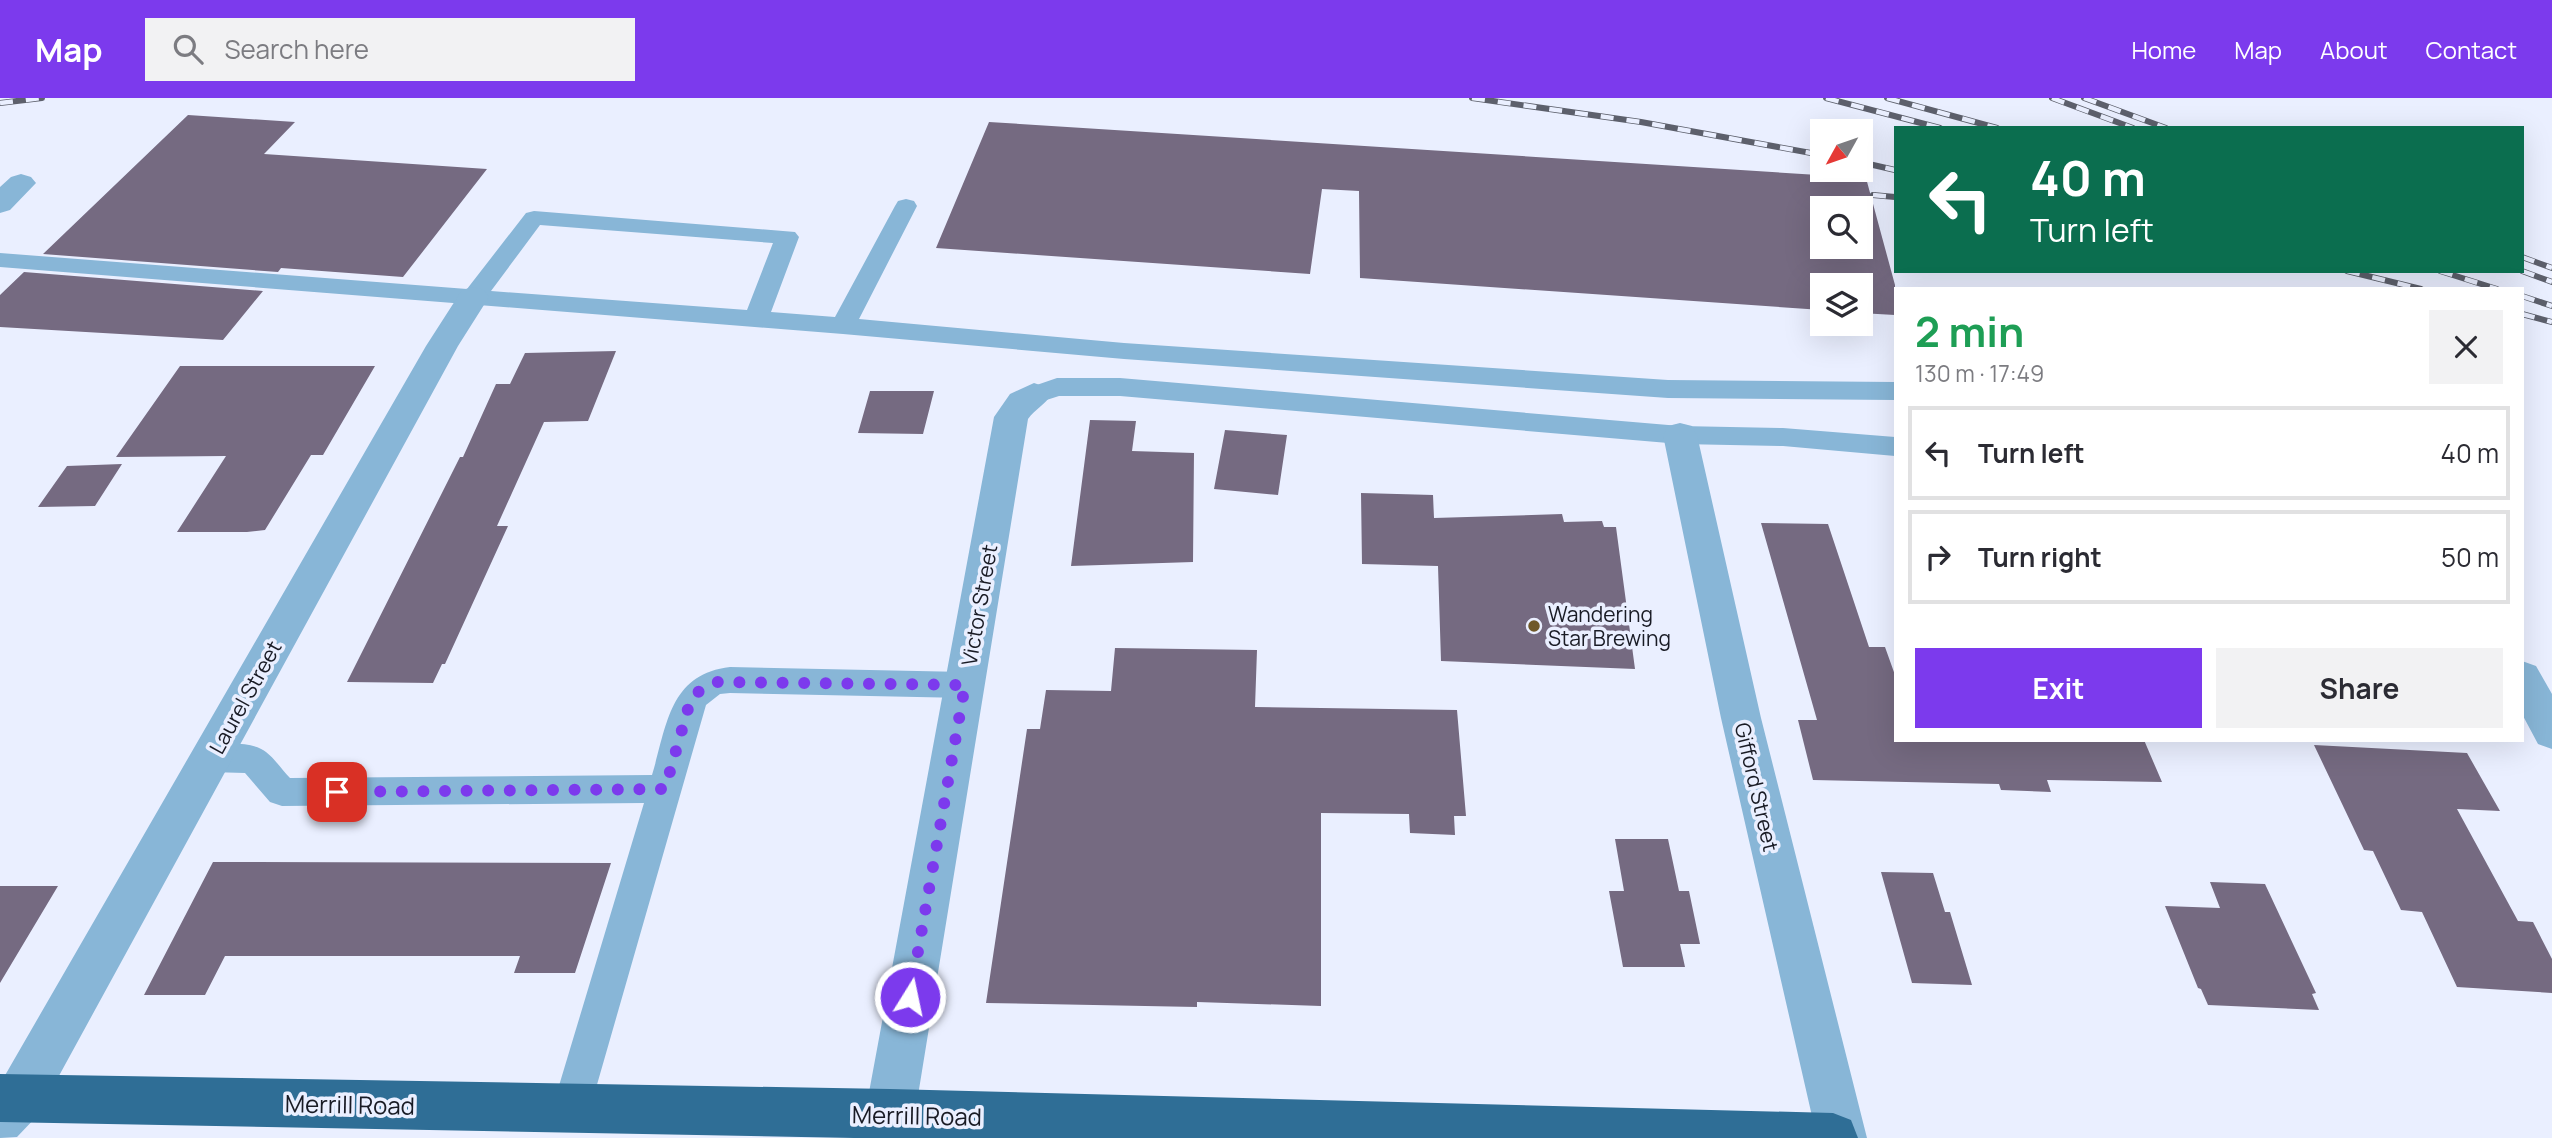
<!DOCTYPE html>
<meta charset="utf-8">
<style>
body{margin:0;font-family:Manrope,sans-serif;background:#f2f2f3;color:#2b2b33;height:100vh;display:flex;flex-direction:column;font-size:26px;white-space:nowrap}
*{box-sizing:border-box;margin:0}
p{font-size:23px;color:#7c7c81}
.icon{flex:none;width:38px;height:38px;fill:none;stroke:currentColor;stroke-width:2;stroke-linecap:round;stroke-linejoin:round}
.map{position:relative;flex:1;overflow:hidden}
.panel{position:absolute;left:1894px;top:189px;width:630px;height:455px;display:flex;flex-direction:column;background:#fff;border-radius:0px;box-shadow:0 7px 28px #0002}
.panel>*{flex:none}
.banner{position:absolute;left:1894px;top:28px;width:630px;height:147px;border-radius:0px;box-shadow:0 7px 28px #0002;background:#0b6e4f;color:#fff;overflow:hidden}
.needle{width:46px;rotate:230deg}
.fabs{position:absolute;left:1810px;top:21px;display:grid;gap:14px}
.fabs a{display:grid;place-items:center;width:63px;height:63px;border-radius:0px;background:#fff;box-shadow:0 7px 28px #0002;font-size:35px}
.pin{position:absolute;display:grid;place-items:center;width:60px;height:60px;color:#fff;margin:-30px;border-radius:14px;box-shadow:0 4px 10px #0006}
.me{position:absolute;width:77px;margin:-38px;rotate:10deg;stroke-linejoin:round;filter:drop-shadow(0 0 5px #0008)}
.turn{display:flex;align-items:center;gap:24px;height:147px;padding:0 21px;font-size:32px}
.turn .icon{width:91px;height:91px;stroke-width:2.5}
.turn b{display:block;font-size:49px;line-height:60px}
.round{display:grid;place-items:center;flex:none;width:74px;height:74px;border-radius:0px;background:#f2f2f3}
.head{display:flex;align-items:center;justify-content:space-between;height:119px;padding:0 21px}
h1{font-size:42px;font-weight:700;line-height:52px;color:#1e9e55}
.action{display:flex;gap:14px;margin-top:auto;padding:14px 21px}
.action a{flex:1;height:80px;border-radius:0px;background:#7c3aed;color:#fff;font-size:28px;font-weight:700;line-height:80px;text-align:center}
.action a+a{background:#f2f2f3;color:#2b2b33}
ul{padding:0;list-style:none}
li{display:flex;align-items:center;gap:21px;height:94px;margin:0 14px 10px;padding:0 7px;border:4px solid #e1e1e2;border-radius:0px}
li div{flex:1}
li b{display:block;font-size:26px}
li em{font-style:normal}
header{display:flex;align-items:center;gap:42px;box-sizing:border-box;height:98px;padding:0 35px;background:#7c3aed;color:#fff}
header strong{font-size:33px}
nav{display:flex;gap:38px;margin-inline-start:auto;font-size:24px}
.search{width:490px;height:63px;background:#f2f2f3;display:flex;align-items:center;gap:18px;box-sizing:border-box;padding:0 24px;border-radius:0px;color:#7c7c81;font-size:26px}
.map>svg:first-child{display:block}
</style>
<header>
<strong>Map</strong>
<div class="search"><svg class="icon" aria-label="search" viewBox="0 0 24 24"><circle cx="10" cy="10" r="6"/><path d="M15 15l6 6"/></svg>Search here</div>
<nav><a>Home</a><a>Map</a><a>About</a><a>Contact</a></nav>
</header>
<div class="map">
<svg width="2552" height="1040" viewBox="0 0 2552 1040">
<rect width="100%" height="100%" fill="#eaefff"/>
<!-- building -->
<path fill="#756a81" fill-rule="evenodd" d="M188 17 295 24 264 56 487 71 403 179 281 170 278 174 43 156Z
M989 24 1866 80 1895 187V217L1860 215V187H1822V212L1360 180 1359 93 1322 91 1310 176 936 150ZM1822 110H1860V149H1822Z
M24 174 263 193 223 242 0 229V197Z
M616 253 588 323 544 324 497 428H508L445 566H442L433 585 347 584 460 359H463L496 286H510L525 255Z
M180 268H375L323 357H311L265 432 247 434H177L226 358 116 359Z
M870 293H934L923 336 858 335Z
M1090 322 1136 323 1132 353 1194 355 1193 464 1071 468Z
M1225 332 1287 337 1278 397 1214 391Z
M122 366 95 408 38 409 67 368Z
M1361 395 1433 397 1434 420 1562 416 1564 424 1602 423 1604 429H1616L1635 571 1441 563 1438 468 1362 466Z
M1761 425 1828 426 1869 549H1885L1895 577V642H2144L2162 684 2047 682 2051 694 2001 692 1999 686 1813 682 1798 622H1817Z
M1115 550 1257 552 1255 609 1457 612 1466 718H1454L1455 737 1410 735 1409 716 1321 715V908L1197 904V909L986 905 1027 631H1040L1046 592 1111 593Z
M2314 647 2467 655 2500 713 2457 711 2518 823 2533 824 2552 861V895L2457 889 2422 814 2401 812 2373 753 2364 752Z
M1615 741H1668L1679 793H1689L1700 846H1680L1685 869H1623L1609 793H1624Z
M213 764 611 765 575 875H514L520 858H225L205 897H144Z
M1881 774 1933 775 1945 814H1950L1972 887 1912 885Z
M2210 784 2265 786 2316 895 2312 896 2319 912 2208 907 2201 891 2198 890 2165 808 2220 810Z
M0 788H58L0 885Z"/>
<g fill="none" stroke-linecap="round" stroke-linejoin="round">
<!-- lane -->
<path fill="#88b6d7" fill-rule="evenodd" d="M906 101 914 103 917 108 859 221 1124 245 1668 282 1895 284V302L1668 300 1124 261 843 236 0 169V155L467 191 526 115 534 113 795 134 799 139 771 214 835 219 895 108 898 103ZM540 127 773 145 747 212 491 193Z
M1057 280H1120L1680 328 1783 330 1895 339V358L1783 348 1680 346 1120 298H1059L1034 306 1025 303 1021 297 1025 291Z
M730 569 965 574 976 578 980 587 976 596 965 600 730 595 720 596 706 607 590 1011 584 1024 571 1030 558 1024 552 1011 644 705 282 708 270 704 245 675 210 674 199 670 194 660 199 650C215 645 252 642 266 654 275 661 282 672 290 680L652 677C667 628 669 576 730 569Z"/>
<!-- street -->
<path fill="#88b6d7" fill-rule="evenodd" d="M21 76 31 79 36 85 10 112 0 115V89L11 79Z
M473 189 484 192 489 199 458 248 37 1018 17 1039 0 1040V986L426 248 462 192Z
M1034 285 1046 289 1051 297C1045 307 1035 311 1028 321L915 1016 907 1033 888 1040 873 1033 865 1016 994 319 1010 296Z
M1680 325 1692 328 1697 337 1761 620 1867 1040H1817L1721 620 1663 337 1668 328Z
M2522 563 2536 568 2552 596V651L2538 646 2522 616Z"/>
<!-- highway -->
<path fill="#2f6e96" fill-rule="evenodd" d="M0 976 890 991 1833 1015 1851 1022 1858 1040H854L0 1024Z"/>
<!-- rail casing -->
<g stroke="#5d606c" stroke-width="6">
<path id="rail" d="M1472 0 1641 24 1822 57
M1826 0 1940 30
M1887 0 1997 30
M2052 0 2133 30
M2084 0 2166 30
M0 5 42 0
M1860 64 1895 72
M1873 97 1895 99
M2522 159 2552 170
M2347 173 2421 191
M2440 173 2497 191
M2522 173 2552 184
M2522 198 2552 208
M2522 216 2552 224"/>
</g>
<!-- rail -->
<use href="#rail" stroke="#eaefff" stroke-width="4.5" stroke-dasharray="13" stroke-linecap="butt"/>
</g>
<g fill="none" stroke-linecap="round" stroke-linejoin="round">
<!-- route -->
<path stroke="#7c3aed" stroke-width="12" stroke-dasharray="0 21.6" d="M337 694 665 691 690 604 698 594 717 584 965 587 910 899"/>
</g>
<!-- markers -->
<circle fill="#6f5828" stroke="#eaefff" stroke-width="2.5" cx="1534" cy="528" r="7"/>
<g text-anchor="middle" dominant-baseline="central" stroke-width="7" stroke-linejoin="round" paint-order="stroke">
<!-- street labels -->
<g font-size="21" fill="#191b25" stroke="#eaefff">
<text transform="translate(979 507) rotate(-80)">Victor Street</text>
<text transform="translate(245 599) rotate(-61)">Laurel Street</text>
<text transform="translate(1757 689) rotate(77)">Gifford Street</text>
</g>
<!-- poi labels -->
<g font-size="21" fill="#191b25" stroke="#eaefff" text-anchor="start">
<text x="1548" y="516">Wandering<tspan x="1548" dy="24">Star Brewing</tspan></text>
</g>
<!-- near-street labels -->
<g font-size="24" fill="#191b25" stroke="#eaefff">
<text transform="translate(350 1006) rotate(1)">Merrill Road</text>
<text transform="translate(917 1017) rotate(1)">Merrill Road</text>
</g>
</g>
</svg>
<div class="fabs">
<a><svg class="needle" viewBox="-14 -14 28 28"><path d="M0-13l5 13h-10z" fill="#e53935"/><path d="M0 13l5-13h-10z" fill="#7c7c81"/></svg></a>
<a><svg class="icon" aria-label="search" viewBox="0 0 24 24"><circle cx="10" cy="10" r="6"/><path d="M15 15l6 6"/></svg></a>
<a><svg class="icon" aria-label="layers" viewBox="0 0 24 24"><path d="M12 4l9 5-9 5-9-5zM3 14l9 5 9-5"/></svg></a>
</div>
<div class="pin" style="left:337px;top:694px;background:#d93025"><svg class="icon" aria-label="arrive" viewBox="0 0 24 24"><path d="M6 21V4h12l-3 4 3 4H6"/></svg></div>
<svg class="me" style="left:910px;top:899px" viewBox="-20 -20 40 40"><circle r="17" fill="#7c3aed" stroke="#fff" stroke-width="3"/><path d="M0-11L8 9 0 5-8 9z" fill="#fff"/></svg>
<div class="banner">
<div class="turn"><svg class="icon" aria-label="left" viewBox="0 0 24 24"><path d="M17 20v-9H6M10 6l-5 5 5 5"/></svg><div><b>40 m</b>Turn left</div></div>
</div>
<section class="panel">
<div class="head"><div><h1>2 min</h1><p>130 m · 17:49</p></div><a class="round"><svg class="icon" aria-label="close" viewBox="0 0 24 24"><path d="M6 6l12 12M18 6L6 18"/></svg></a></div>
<ul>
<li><svg class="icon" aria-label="left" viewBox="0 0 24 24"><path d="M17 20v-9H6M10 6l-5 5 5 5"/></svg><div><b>Turn left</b></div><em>40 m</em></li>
<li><svg class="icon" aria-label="right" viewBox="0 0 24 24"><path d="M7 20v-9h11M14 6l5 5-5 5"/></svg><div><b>Turn right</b></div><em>50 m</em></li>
</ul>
<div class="action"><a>Exit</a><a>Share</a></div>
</section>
</div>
